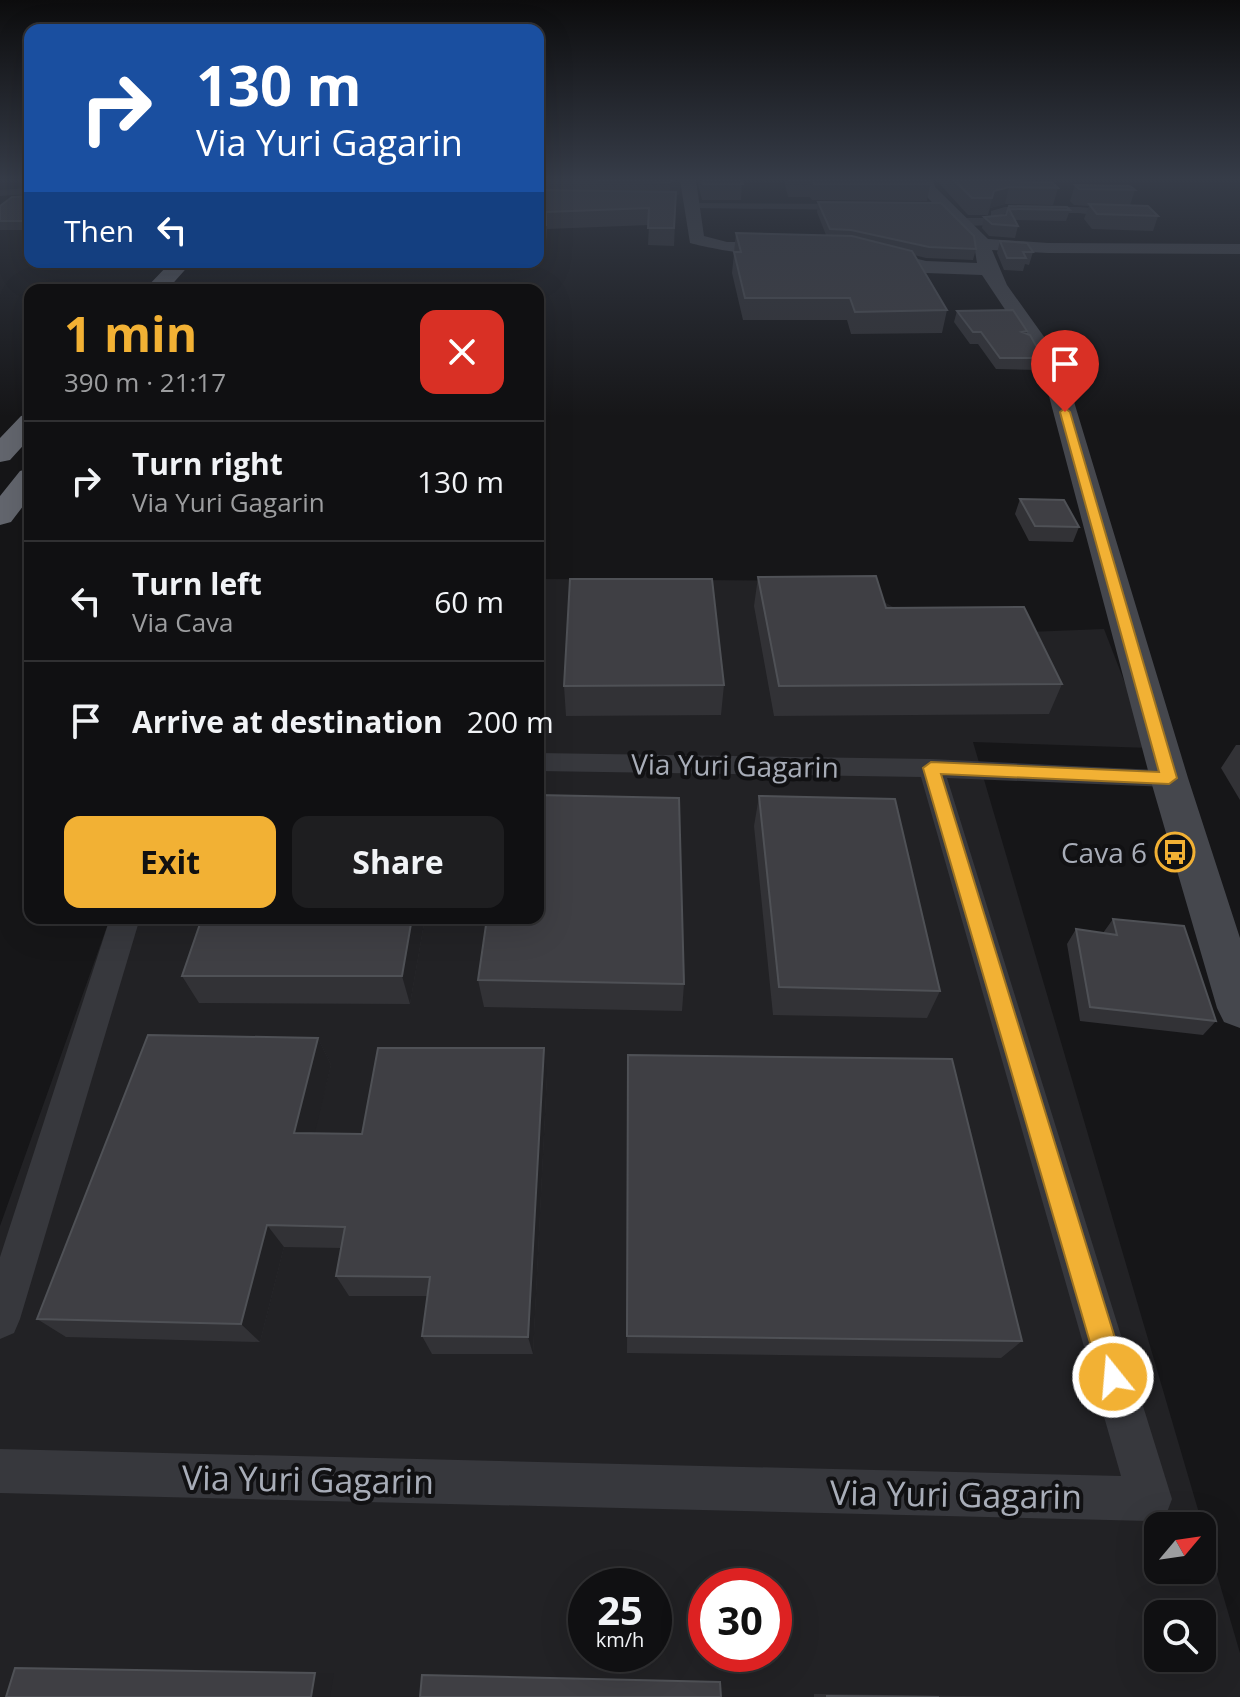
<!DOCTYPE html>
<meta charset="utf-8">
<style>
body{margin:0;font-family:"Open Sans",sans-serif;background:#1e1e20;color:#f1f3f6;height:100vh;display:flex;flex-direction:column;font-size:30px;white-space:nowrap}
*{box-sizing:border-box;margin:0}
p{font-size:26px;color:#9c9d9f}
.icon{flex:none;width:44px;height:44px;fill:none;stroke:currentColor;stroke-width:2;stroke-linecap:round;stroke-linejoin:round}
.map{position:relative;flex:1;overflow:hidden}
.side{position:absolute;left:24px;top:284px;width:520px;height:640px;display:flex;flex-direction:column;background:#101012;border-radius:16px;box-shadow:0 8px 32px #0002,0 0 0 2px #303032}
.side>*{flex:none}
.top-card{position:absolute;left:24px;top:24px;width:520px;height:244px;border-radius:16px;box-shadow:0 8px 32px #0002,0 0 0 2px #303032;background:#1a4fa0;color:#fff;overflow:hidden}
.needle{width:52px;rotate:61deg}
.tools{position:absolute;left:1144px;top:1512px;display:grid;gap:16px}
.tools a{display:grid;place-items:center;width:72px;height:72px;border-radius:16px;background:#101012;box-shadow:0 8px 32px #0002,0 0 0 2px #303032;font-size:40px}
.speed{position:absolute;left:568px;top:1568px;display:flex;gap:16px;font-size:40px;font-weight:700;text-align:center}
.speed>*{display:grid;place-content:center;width:104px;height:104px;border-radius:50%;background:#101012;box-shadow:0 8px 32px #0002,0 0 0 2px #303032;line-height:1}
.speed small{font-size:20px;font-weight:400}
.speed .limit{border:12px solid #d22;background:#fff;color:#111}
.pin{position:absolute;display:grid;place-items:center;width:68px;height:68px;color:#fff;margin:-82px -34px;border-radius:50% 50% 50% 0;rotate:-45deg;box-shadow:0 0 8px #0007}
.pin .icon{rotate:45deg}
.me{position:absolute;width:88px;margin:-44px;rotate:343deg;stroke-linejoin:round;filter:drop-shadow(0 0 6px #0008)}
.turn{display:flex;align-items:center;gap:28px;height:168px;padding:0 40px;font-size:36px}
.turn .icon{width:104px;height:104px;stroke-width:2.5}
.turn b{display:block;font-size:56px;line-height:68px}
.then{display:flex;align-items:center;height:76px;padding:0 40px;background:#0003;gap:16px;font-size:30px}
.round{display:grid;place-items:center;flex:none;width:84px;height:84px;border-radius:16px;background:#1e1e20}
.headline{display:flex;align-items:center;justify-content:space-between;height:136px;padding:0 40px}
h1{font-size:48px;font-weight:700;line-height:60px;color:#f2b134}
.cta{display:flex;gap:16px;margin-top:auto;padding:16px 40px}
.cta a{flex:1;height:92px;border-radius:16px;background:#f2b134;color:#111;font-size:32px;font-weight:700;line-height:92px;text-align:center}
.cta a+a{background:#1e1e20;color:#f1f3f6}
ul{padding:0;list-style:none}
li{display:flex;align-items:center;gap:24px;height:120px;padding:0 40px;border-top:2px solid #303032}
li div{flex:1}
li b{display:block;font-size:30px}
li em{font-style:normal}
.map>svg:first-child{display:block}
</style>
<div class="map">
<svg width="1240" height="1697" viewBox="0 0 1240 1697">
<rect width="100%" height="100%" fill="#161618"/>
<!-- built -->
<path fill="#222225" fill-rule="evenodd" d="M538 579 847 581 916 620 1028 632 1104 629 1150 748 973 742 1240 1653V1697H0V1226L110 918H538ZM1158 1526H1202V1570H1158ZM586 1586H654V1654H586ZM706 1586H774V1654H706ZM1158 1614H1202V1658H1158Z"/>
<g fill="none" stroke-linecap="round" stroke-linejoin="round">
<!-- street -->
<path fill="#37383d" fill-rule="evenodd" d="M30 188V194L0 196V190Z
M688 203 855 204 861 207 855 210 692 208 688 207Z
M1005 207H1079L1125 211 1131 215 1125 219 1079 213H1006L1002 215V224L998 225 962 226 956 222 962 218H991V211Z
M538 753 931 759 1178 771 1182 778 1178 785 1169 787 947 778 1172 1499 1166 1515 1150 1521 0 1493V1449L1121 1476 921 777 538 771Z
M110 918H140L20 1319 14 1333 0 1339V1257Z"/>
<!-- secondary -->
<path fill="#45474d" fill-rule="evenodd" d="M680 180H696L704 236 727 242H790L799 247C782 263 712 249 690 243Z
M917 180H933L935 187 988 239 1048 243 1240 244V254L1048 253 992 250 1007 285 1062 362 1188 778 1240 938V1028L1224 1022 1217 1008 1150 778 1040 362 982 275 926 273 864 256 861 252 870 247 926 261 977 263 974 245 922 192Z"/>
<!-- highway -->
<path fill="#63666e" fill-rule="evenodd" d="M171 262H192L167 290H144Z
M30 414V438L10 460 0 462V438L21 416Z
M30 468V497L11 522 0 525V496L20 471Z"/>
</g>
<!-- wall -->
<path fill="#323236" d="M538 180H680L679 194 676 196 674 246 648 245 649 225 547 229 546 242H538Z
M697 180H742L741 200H702Z
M784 180H926L930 184 927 201 812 200 810 197H788Z
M936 180H1003L1058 188 1053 205 1005 204 990 208 988 215H968Z
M1075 185 1135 190 1130 205 1158 216 1153 231 1092 229 1084 219 1089 206 1074 205 1070 201Z
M30 196V230H0V206Z
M818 202 976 249 973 260 926 258 914 255 947 310 942 333 851 334 847 320H743L732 273 736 233 826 235 817 212Z
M1009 206 1070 210 1066 221 1015 220 1018 226 1015 238 989 236 982 228 984 217 1006 215Z
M1000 241 1033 252 1029 265 1025 264 1023 271 1004 270 997 253Z
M957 311 1027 331V334L1043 358 1039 370 996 369 978 344H970L954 322Z
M1020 499 1079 527 1073 542 1029 541 1015 514Z
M758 577 886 608 1062 684 1049 714 774 716 754 606Z
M724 685 721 715 566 716 564 686Z
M1236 745H1240V800L1221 768Z
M759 796 940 991 927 1018 773 1015 754 826Z
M202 918H425L410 1004 199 1003 182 976Z
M1113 919 1216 1021 1203 1035 1080 1021 1067 944 1076 929 1103 933Z
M478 980 684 984 682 1011 484 1007Z
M318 1038 331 1065 314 1133 362 1134 547 1075 533 1354H432L422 1336 427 1296H349L336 1276 341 1248 284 1247 260 1342 66 1337 37 1319Z
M628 1055 1022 1341 1001 1358 627 1353Z
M814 1694 1032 1697H814Z"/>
<!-- shaded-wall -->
<path fill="#212124" d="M675 180H680L679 194 670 198V182Z
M1009 187 1005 204 990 208 988 215 994 191Z
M412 918H425L410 1004 402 976Z
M318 1038 331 1065 309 1157 294 1133Z
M544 1048 547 1075 533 1354 528 1337Z
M267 1225 284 1247 260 1342 241 1324Z
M315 1673H334L330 1697H311Z"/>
<!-- building -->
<path fill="#3f3f44" stroke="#4f5156" stroke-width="2" d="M596 180H675L670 182Z
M702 180H742L743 184H703Z
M789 180H926L930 184H814L812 180Z
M954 180 1052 182 1058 188 1009 187 994 191 992 198H972Z
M1075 185 1130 186 1135 190 1079 189Z
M538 190 676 192 674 228H648L649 208 546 212V225H538Z
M30 196V221H0V206L12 197Z
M818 202 941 203 974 236 976 249 929 247 851 230 830 229Z
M1089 204 1148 206 1158 216 1097 214Z
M1009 206 1067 207 1070 210 1009 209 1018 226 992 224 984 217 1006 215Z
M736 233 852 236 912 251 947 310 855 312 850 298H745L734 252H741Z
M1000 241 1027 243 1033 252H1023L1026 258H1007Z
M1013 310 1027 331 1022 332 1030 335 1043 358H1000L981 332H973L957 311Z
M1020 499 1064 500 1079 527 1035 526Z
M876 576 886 608 1024 607 1062 684 779 686 758 577Z
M570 579H712L724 685 564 686Z
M538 795 679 798 684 984 478 980 487 918H538Z
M759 796 895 799 940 991 779 987Z
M202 918H412L402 976H182Z
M1113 919 1184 926 1216 1021 1090 1007 1076 929 1117 935Z
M148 1035 318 1038 294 1133 362 1134 378 1048H544L528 1337 422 1336 430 1277 336 1276 345 1227 267 1225 241 1324 37 1319Z
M628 1055 952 1059 1022 1341 627 1336Z
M15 1668 315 1673 311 1697H6Z
M422 1675 720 1682 721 1697H420Z
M827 1696 939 1697H827Z"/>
<!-- sky -->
<linearGradient id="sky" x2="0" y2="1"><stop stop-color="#0c0c0d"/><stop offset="0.43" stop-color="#363c48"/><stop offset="1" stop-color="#363c48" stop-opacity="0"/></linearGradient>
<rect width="1240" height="417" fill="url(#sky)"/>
<!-- route -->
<path fill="#f2b134" stroke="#9d7322" stroke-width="2" d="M1065 408 1070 412 1177 778 1169 784 941 774 1127 1377 1123 1387 1113 1390 1104 1387 1100 1377 923 768 931 762 1159 772 1060 412Z"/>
<!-- icons -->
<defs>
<g id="bus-ring" transform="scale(2)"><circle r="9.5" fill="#111113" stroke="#f2b134" stroke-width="1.5"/><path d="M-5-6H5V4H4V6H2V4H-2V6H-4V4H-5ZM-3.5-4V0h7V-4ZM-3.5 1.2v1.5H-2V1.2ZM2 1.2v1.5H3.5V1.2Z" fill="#f2b134"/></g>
</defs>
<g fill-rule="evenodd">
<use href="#bus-ring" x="1175" y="852"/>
</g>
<g text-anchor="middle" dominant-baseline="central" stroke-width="8" stroke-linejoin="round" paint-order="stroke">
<!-- street labels -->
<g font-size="28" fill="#a8adb8" stroke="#111113">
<text transform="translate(735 765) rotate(1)">Via Yuri Gagarin</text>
</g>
<!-- poi labels -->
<g font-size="28" fill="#a8adb8" stroke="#111113" text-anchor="end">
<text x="1147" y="852">Cava 6</text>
</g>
<!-- near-street labels -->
<g font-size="34" fill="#a8adb8" stroke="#111113">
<text transform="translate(308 1479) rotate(1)">Via Yuri Gagarin</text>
<text transform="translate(956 1494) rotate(1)">Via Yuri Gagarin</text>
</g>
</g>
</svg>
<div class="tools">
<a><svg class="needle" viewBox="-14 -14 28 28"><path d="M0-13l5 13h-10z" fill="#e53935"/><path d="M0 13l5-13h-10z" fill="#9c9d9f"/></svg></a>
<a><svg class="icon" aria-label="search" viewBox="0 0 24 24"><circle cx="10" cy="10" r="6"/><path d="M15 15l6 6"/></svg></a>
</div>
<div class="speed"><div>25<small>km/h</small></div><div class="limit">30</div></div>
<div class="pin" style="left:1065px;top:412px;background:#d93025"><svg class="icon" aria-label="arrive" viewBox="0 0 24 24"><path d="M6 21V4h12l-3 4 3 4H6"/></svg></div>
<svg class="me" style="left:1113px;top:1377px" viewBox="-20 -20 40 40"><circle r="17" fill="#f2b134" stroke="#fff" stroke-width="3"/><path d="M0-11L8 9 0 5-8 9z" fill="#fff"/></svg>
<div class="top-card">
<div class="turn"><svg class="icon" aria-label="right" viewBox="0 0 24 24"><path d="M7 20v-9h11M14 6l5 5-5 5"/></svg><div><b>130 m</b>Via Yuri Gagarin</div></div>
<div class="then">Then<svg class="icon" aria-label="left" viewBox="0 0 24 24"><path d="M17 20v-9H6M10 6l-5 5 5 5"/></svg></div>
</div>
<section class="side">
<div class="headline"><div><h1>1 min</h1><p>390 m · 21:17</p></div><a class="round" style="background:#d93025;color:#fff"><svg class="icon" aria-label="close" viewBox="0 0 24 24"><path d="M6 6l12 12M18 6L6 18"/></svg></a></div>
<ul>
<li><svg class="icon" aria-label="right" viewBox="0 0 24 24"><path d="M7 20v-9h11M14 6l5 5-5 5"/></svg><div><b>Turn right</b><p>Via Yuri Gagarin</p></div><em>130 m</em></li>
<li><svg class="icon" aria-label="left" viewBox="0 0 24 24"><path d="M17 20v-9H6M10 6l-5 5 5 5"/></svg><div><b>Turn left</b><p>Via Cava</p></div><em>60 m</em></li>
<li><svg class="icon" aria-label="arrive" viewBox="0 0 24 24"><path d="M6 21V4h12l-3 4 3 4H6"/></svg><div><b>Arrive at destination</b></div><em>200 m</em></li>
</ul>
<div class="cta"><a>Exit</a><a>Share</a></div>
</section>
</div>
